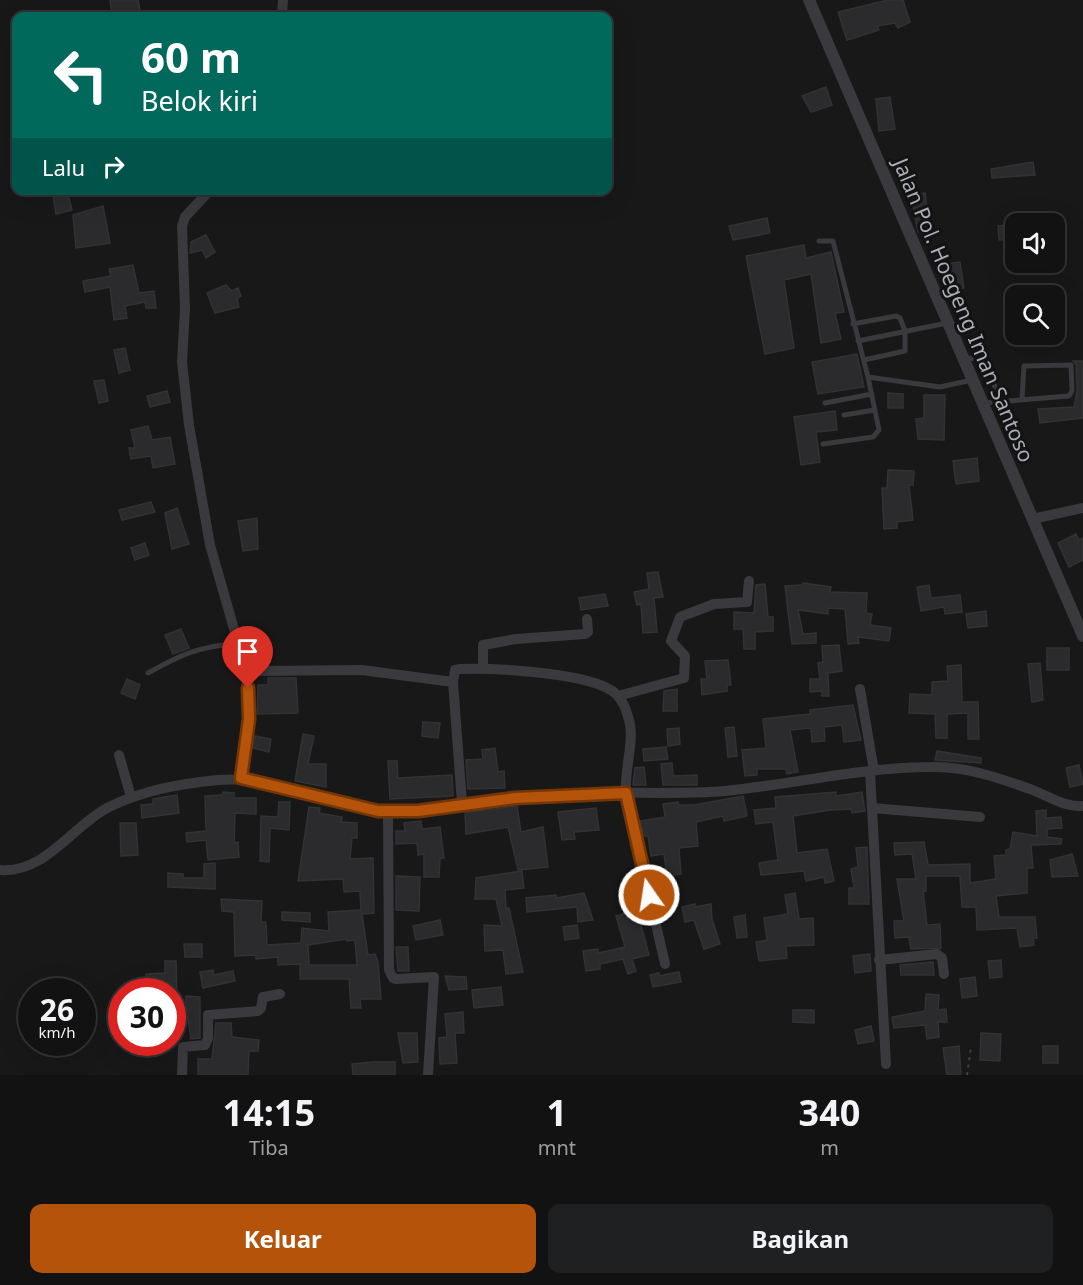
<!DOCTYPE html>
<html lang="id">
<style>
body{margin:0;font-family:"Noto Sans",sans-serif;background:#1f2021;color:#f1f3f6;height:100vh;display:flex;flex-direction:column;font-size:22px;white-space:nowrap}
*{box-sizing:border-box;margin:0}
p{font-size:20px;color:#9c9ea0}
.icon{flex:none;width:33px;height:33px;fill:none;stroke:currentColor;stroke-width:2;stroke-linecap:round;stroke-linejoin:round}
.map{position:relative;height:1075px;overflow:hidden}
.sheet{display:flex;flex-direction:column;background:#121213;flex:1}
.sheet>*{flex:none}
.guide{position:absolute;left:12px;top:12px;width:600px;height:183px;border-radius:12px;box-shadow:0 6px 24px #0002,0 0 0 2px #313233;background:#00695c;color:#fff;overflow:hidden}
.tools{position:absolute;left:1005px;top:213px;display:grid;gap:12px}
.tools a{display:grid;place-items:center;width:60px;height:60px;border-radius:12px;background:#121213;box-shadow:0 6px 24px #0002,0 0 0 2px #313233;font-size:30px}
.speed{position:absolute;left:18px;top:978px;display:flex;gap:12px;font-size:30px;font-weight:700;text-align:center}
.speed>*{display:grid;place-content:center;width:78px;height:78px;border-radius:50%;background:#121213;box-shadow:0 6px 24px #0002,0 0 0 2px #313233;line-height:1}
.speed small{font-size:15px;font-weight:400}
.speed .limit{border:9px solid #d22;background:#fff;color:#111}
.pin{position:absolute;display:grid;place-items:center;width:51px;height:51px;color:#fff;margin:-62px -26px;border-radius:50% 50% 50% 0;rotate:-45deg;box-shadow:0 0 6px #0007}
.pin .icon{rotate:45deg}
.me{position:absolute;width:66px;margin:-33px;rotate:347deg;stroke-linejoin:round;filter:drop-shadow(0 0 4px #0008)}
.turn{display:flex;align-items:center;gap:21px;height:126px;padding:0 30px;font-size:27px}
.turn .icon{width:78px;height:78px;stroke-width:2.5}
.turn b{display:block;font-size:42px;line-height:51px}
.then{display:flex;align-items:center;height:57px;padding:0 30px;background:#0003;gap:12px;font-size:22px}
.eta{display:flex;justify-content:space-evenly;align-items:center;height:102px;text-align:center}
.eta b{font-size:36px;font-weight:700;line-height:42px}
.cta{display:flex;gap:12px;margin-top:auto;padding:12px 30px}
.cta a{flex:1;height:69px;border-radius:12px;background:#b45309;color:#fff;font-size:24px;font-weight:700;line-height:69px;text-align:center}
.cta a+a{background:#1f2021;color:#f1f3f6}
.map>svg:first-child{display:block}
</style>
<div class="map">
<svg width="1083" height="1075" viewBox="0 0 1083 1075">
<rect width="100%" height="100%" fill="#181819"/>
<!-- building -->
<path fill="#2b2b2d" stroke="#323235" stroke-width="1.5" fill-rule="evenodd" d="M110 0H138L141 15 112 16Z
M888 0H903L910 22 898 28 895 23 877 26 879 30 847 40 838 12Z
M826 87 832 105 811 112 802 96Z
M890 97 895 129 879 131 876 99Z
M1033 162 1035 175 992 178 991 169Z
M52 190H67L72 210 56 214Z
M925 193 930 231 918 232 911 195Z
M103 206 110 243 76 248 73 215Z
M767 218 770 233 733 240 729 226Z
M1011 225 1012 239 999 240 998 226Z
M206 235 215 252 206 258 202 250 190 253 191 242Z
M804 245 806 258 831 252 844 312 835 313 841 339 821 343 811 274 784 280 794 348 765 354 746 256Z
M960 262 964 288 953 290 950 278 947 279 945 264Z
M133 265 139 293 154 291 156 308H146L145 302 125 306 127 318 114 320 110 287 85 292 83 281 111 276 109 269Z
M226 285 232 291 238 288 241 296 237 299 239 307 215 313 207 293Z
M125 348 130 370 119 373 114 350Z
M857 354 864 387 818 394 812 362Z
M1073 361H1083V418L1040 423 1038 409 1074 407 1077 391 1076 365Z
M104 380 108 401 99 403 94 381Z
M167 391 170 402 150 407 147 396Z
M888 393 903 394V408H888Z
M924 395H945L944 440 918 439 916 419 924 418Z
M835 411 837 430 816 432 820 462 801 465 794 417Z
M148 426 152 440 170 437 175 464 153 468 151 456 131 459 129 448H135L131 430Z
M977 458 979 481 956 484 953 461Z
M888 470 914 471 913 485H909L913 520 897 522V528L884 529 882 488H887Z
M151 502 155 512 122 520 119 510Z
M177 508 189 544 172 549 165 513Z
M257 518 258 549 243 551 238 521Z
M1076 534 1079 540 1083 538V560L1069 567 1058 543Z
M145 543 149 555 135 560 131 548Z
M658 572 663 597 654 598 657 632 643 633 641 604 637 605 634 592 649 589 647 573Z
M803 583 831 587 830 592 867 593 866 613 872 614 870 625 891 628 889 641 858 637 859 643 848 644 845 609 828 608V614L798 610 803 634 816 633V643L792 644 785 586 803 585Z
M765 584 768 617H773V631L755 632V649H744L743 629H734V612L754 613 756 585Z
M929 585 931 598 960 595 962 612 945 614 944 607 921 611 917 587Z
M605 594 608 606 581 610 579 598Z
M986 611 987 626 968 628 966 614Z
M181 629 189 648 173 654 165 635Z
M839 645 842 671 828 673 829 696H822V691L810 692V679H820L818 663 823 662 822 646Z
M1047 648H1069V670H1047Z
M728 660 731 685H727V691L702 695 701 679H707L705 661Z
M1040 663 1043 700 1032 702 1028 664Z
M961 665 962 702H978L979 739H968V713L947 714V738H936L935 714 909 713 910 694 932 695V682L948 681 947 666Z
M268 678H296L298 713 257 714 258 685H268Z
M127 679 140 685 135 699 121 693Z
M677 689V711H663L664 691Z
M853 705 861 740 844 742 842 725 824 727 825 741 812 742 811 728 790 730 798 772 787 774 786 769H757V775L745 776 742 750 766 748 763 719 810 714V710Z
M423 722 440 723 438 738 422 736Z
M734 727 737 756 728 757 725 728Z
M679 728 680 744 668 746 667 729Z
M303 734 314 736 308 764H326V787L295 781Z
M255 736 271 739 269 752 253 748Z
M666 747 668 759 644 761 643 749Z
M495 748 498 772 504 771 505 788 468 789 466 760 483 759 482 750Z
M937 751 981 758V763L935 760Z
M388 761H397L398 778 452 775 453 796 390 799Z
M672 763 673 776 697 775V785H663L661 764Z
M1079 765 1083 784 1070 787 1066 768Z
M644 767 646 785H633L635 768Z
M223 792 234 793V798H256V814L235 813 234 843 238 842 239 857 208 860 206 840 187 842 186 833 206 831 205 796 222 795Z
M836 792V796L862 792 865 811 852 813 851 809 830 810 793 816 797 853 827 849 834 881 825 883 824 877 806 881 804 871 761 875 759 863 778 860 773 822 756 824 754 810 776 808 775 797Z
M177 795 179 813 142 818 141 805 153 804V799Z
M743 796 747 816 724 821 723 816 696 822 698 846 679 848 681 874 667 876 664 854 651 856 648 836H644L640 821 665 817 663 804 678 802 679 805H694Z
M279 802H290L289 830 270 828 269 862 260 861 261 816 278 817Z
M517 806 521 832 543 827 548 867 518 870 508 827 466 834 465 813Z
M309 807 320 808 319 813 342 817 341 822 357 823V838H352L350 859 373 858 374 913 362 914 368 955 375 954 378 962 381 999H360L361 1008H351L349 979H300V964L278 965V957L256 959V955L235 956 234 912 222 911 221 899 262 901 261 922H266L267 945 301 943 302 928 329 931 328 912 361 910 360 891 344 892 343 879 298 881ZM346 939 347 941 355 940 357 965H309L308 945Z
M596 808 599 830 574 832 575 839 562 840 558 812Z
M1046 810V818L1061 817 1062 828 1047 829V837L1062 839 1061 844 1031 845 1033 868H1027V893L996 896 999 917H1035L1037 938H1033L1034 945 1020 947 1017 928 977 930 976 907H962L960 876H926V891L923 890 927 925 940 924 941 948 911 949 909 937 895 938 894 921H904L897 879H916L912 854 895 855 894 843 924 842 928 865 970 864V883L996 879 994 856 1006 855V850L1010 849 1013 832 1037 836 1036 811Z
M421 821 422 829 440 827 444 858H440L439 877H424V854L418 855 417 843 396 844V831H405L404 823Z
M120 823H136L138 855 121 856Z
M867 847 869 904H849V888H854L851 869 858 867 856 848Z
M1072 854 1078 876 1052 877 1050 860Z
M215 863V889L168 887V873L183 874V878H204V864Z
M522 871 524 888 505 890 506 909 509 908 523 972 506 974 503 950 485 951 484 925 502 926 496 899H475L476 878Z
M396 876 420 877 419 911 396 910Z
M667 886 670 910 661 911 655 887Z
M640 889 643 903 628 905 626 891Z
M584 893 593 920 578 922 577 907 527 912 526 898 556 895V898Z
M795 893 799 919 813 918 814 945 786 946 787 958 759 961 756 942 767 940 764 918 788 914 785 895Z
M695 904V907L711 904 712 919 720 944 704 949 694 920 685 922 682 907Z
M637 910 649 955 632 959 636 971 628 974 623 959 600 964V969L586 971 583 951 598 949V953L625 947 616 916Z
M282 912 310 913V922L282 920Z
M745 915 747 937 737 938 734 917Z
M440 920 443 935 416 940 413 926Z
M577 925 579 938 565 940 563 927Z
M184 944H202V957H185Z
M396 947H408L409 971H398Z
M870 954 871 971 855 973 853 956Z
M1001 960 1002 977 990 978 988 961Z
M165 961H176L177 992H166L165 986H147L146 974 165 973Z
M933 962 934 975H901L900 965Z
M213 970 214 975 233 971 235 981 203 988 200 972Z
M679 972 681 982 653 987 650 975 659 973V976Z
M445 976 466 977 467 989 449 990Z
M975 977 977 996 962 998 960 979Z
M501 987 503 1005 474 1008 472 990Z
M926 994 939 995 938 1010 946 1009 947 1022H938L939 1037 927 1039 925 1025 894 1028 892 1017 925 1011Z
M186 996 200 997V1038L191 1039 188 1019H186Z
M793 1010H814V1023L793 1022Z
M463 1012 464 1033H455L457 1063 440 1064 439 1038 447 1037 445 1014Z
M216 1023H231L232 1037 259 1040 258 1051H249L248 1075H198V1059H212Z
M871 1026 874 1041 858 1044 855 1030Z
M398 1033H417L418 1062 403 1063Z
M981 1033 1001 1034 1000 1061 980 1060Z
M959 1046 961 1075H947L943 1048Z
M1043 1046H1058V1063H1043Z
M373 1062H395V1075H353L352 1064Z"/>
<g fill="none" stroke-linecap="round" stroke-linejoin="round">
<!-- path -->
<path stroke="#3f4045" stroke-width="2" stroke-dasharray="3 4.5" stroke-linecap="butt" d="M967 1075 971 1047"/>
<!-- service -->
<path stroke="#39393e" stroke-width="5" d="M819 241H833L868 377 879 430 873 437 823 444
M853 324 896 316 900 318 905 331V351L864 360
M858 341 947 323
M963 358 984 359 1001 402
M868 377 940 387 972 380
M825 403 872 394
M984 403 1069 396 1072 391 1071 365 1024 366 1022 399
M844 415 875 410
M148 673C182 654 198 647 238 643"/>
<!-- minor -->
<path stroke="#39393e" stroke-width="10" d="M282 16 283 0
M210 190 185 217 182 226 185 309 182 362 189 425 210 545 246 671 250 705 241 778
M1032 519 1083 508
M483 669V645L516 639 585 634 588 632 587 619
M246 671 362 670 453 682 462 803
M453 682 455 670 460 669C491 668 596 672 617 695 623 701 627 712 629 720 635 739 624 771 626 793L665 964
M860 689 874 771
M618 696 684 678 685 656 671 641 680 617 714 604 747 602 749 581
M119 755 131 797
M870 772 886 1064
M872 808 980 817
M388 811 389 970 393 978 396 979 434 977 428 1075
M0 870C45 874 73 825 109 807 144 790 179 784 218 780 285 774 344 815 416 811 431 810 446 806 461 804 500 798 539 796 579 794 627 791 676 795 725 791 794 784 863 767 932 767 965 766 999 778 1030 789 1047 795 1065 808 1083 806
M879 960 937 954 942 958 944 974
M182 1075 183 1047 205 1045 208 1038V1015L258 1011 261 1008 263 997 280 994"/>
<!-- tertiary -->
<path stroke="#39393e" stroke-width="12" d="M809 0 1083 636"/>
</g>
<g fill="none" stroke-linecap="round" stroke-linejoin="round">
<!-- route casing -->
<g stroke="#753606" stroke-width="15">
<path id="route" d="M248 688 249 719 241 778 378 811H418L515 798 626 793 649 895"/>
</g>
<!-- route -->
<use href="#route" stroke="#b45309" stroke-width="10"/>
</g>
<g text-anchor="middle" dominant-baseline="central" stroke-width="6" stroke-linejoin="round" paint-order="stroke">
<!-- street labels -->
<g font-size="21" fill="#abadb8" stroke="#131314">
<text transform="translate(964 310) rotate(67)">Jalan Pol. Hoegeng Iman Santoso</text>
</g>
</g>
</svg>
<div class="tools">
<a><svg class="icon" aria-label="sound" viewBox="0 0 24 24"><path d="M4 9h4l5-4v14l-5-4H4zM17 9q2 3 0 6"/></svg></a>
<a><svg class="icon" aria-label="search" viewBox="0 0 24 24"><circle cx="10" cy="10" r="6"/><path d="M15 15l6 6"/></svg></a>
</div>
<div class="speed"><div>26<small>km/h</small></div><div class="limit">30</div></div>
<div class="pin" style="left:248px;top:688px;background:#d93025"><svg class="icon" aria-label="arrive" viewBox="0 0 24 24"><path d="M6 21V4h12l-3 4 3 4H6"/></svg></div>
<svg class="me" style="left:649px;top:895px" viewBox="-20 -20 40 40"><circle r="17" fill="#b45309" stroke="#fff" stroke-width="3"/><path d="M0-11L8 9 0 5-8 9z" fill="#fff"/></svg>
<div class="guide">
<div class="turn"><svg class="icon" aria-label="left" viewBox="0 0 24 24"><path d="M17 20v-9H6M10 6l-5 5 5 5"/></svg><div><b>60 m</b>Belok kiri</div></div>
<div class="then">Lalu<svg class="icon" aria-label="right" viewBox="0 0 24 24"><path d="M7 20v-9h11M14 6l5 5-5 5"/></svg></div>
</div>
</div>
<section class="sheet">
<div class="eta">
<div><b>14:15</b><p>Tiba</p></div>
<div><b>1</b><p>mnt</p></div>
<div><b>340</b><p>m</p></div>
</div>
<div class="cta"><a>Keluar</a><a>Bagikan</a></div>
</section>
